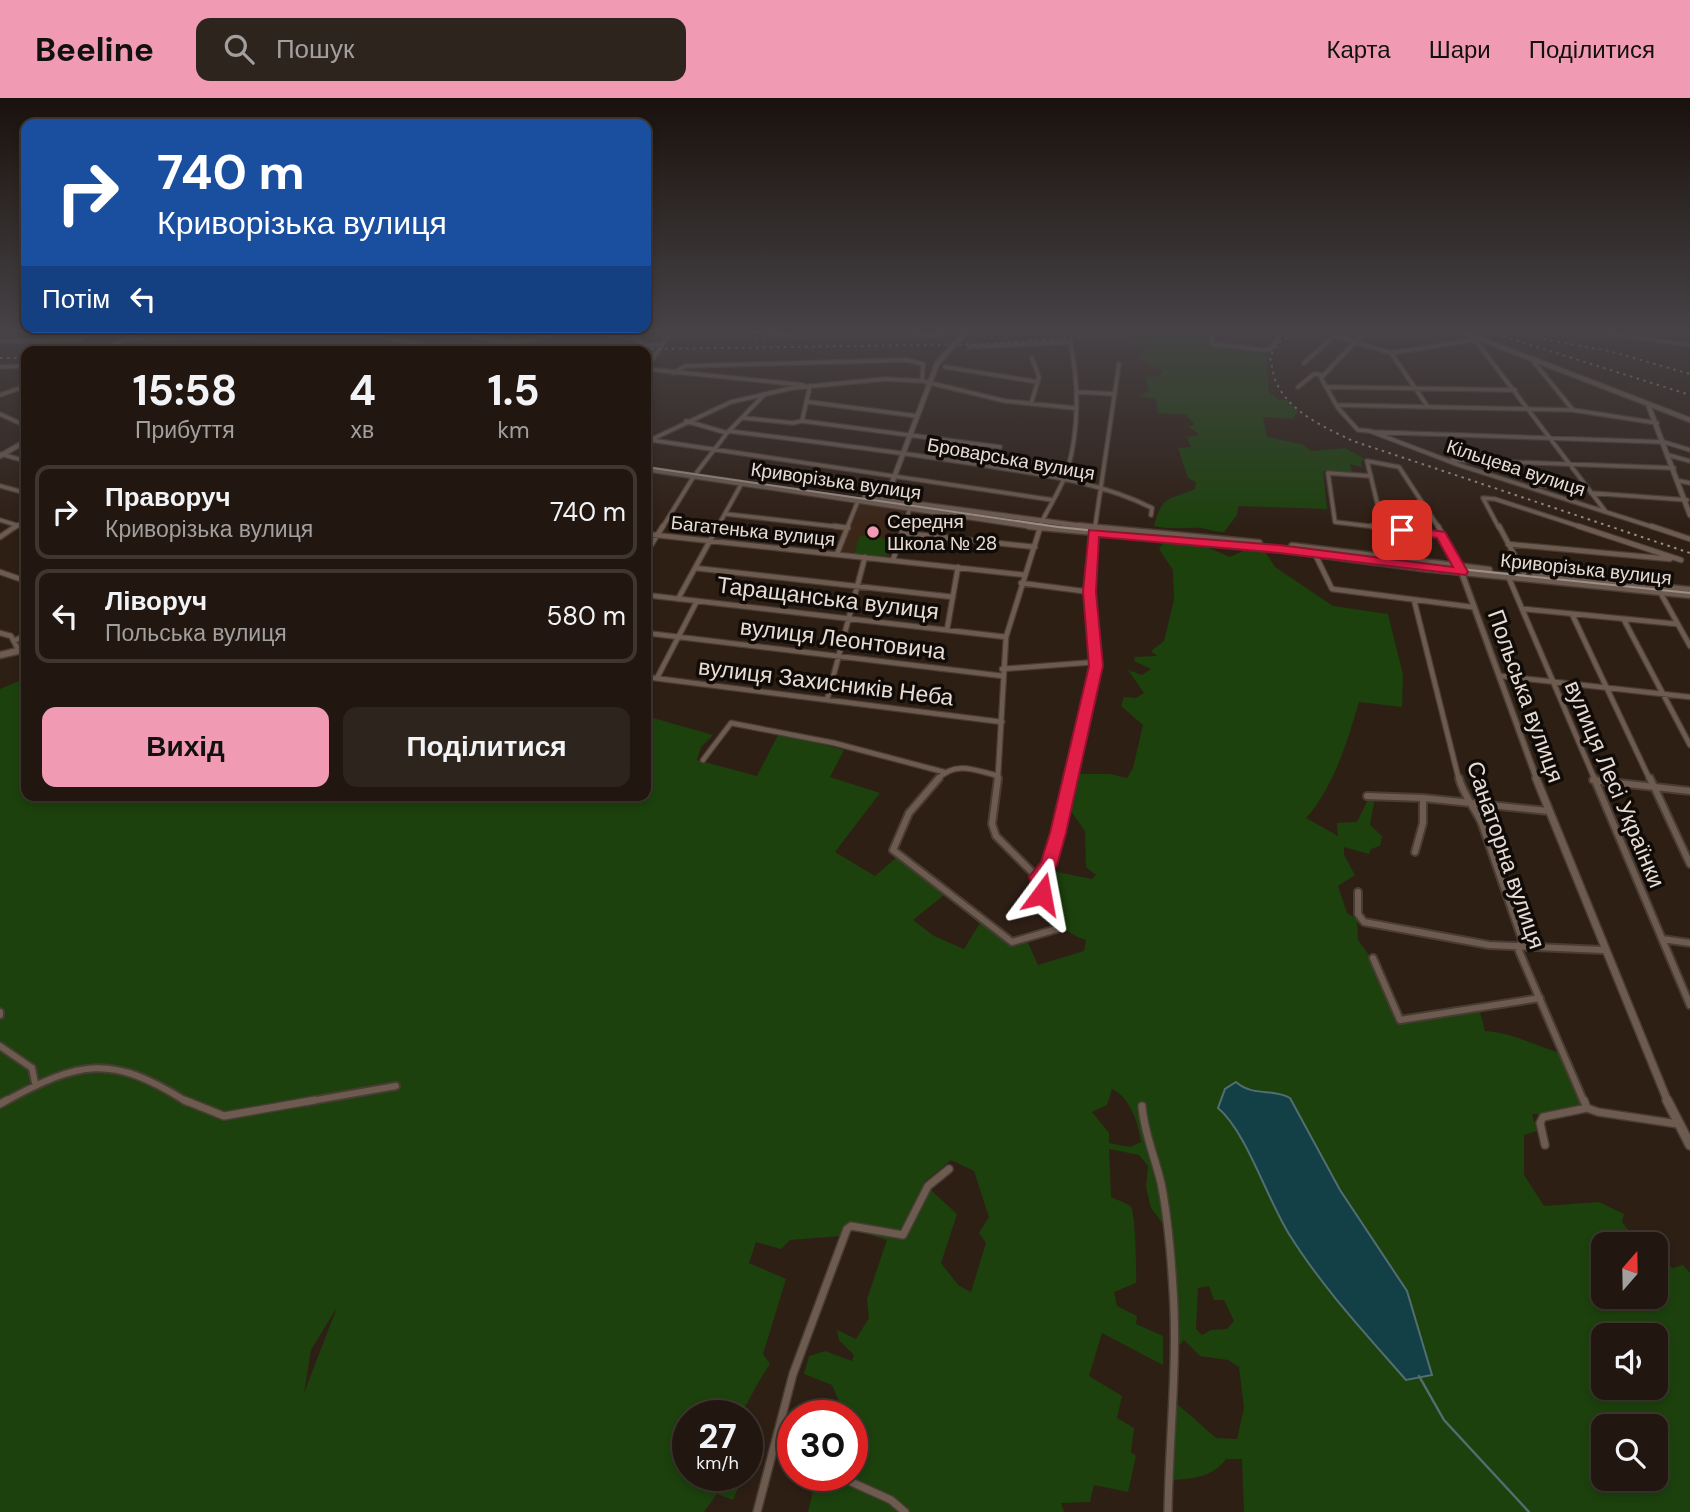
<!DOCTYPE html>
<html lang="uk">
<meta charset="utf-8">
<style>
body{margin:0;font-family:"DM Sans",sans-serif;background:#2e241e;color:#f1f3f6;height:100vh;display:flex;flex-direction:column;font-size:26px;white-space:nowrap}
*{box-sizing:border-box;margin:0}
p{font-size:23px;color:#a29f9f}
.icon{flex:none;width:38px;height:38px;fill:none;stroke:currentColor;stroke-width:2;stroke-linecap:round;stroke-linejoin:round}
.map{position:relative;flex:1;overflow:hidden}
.side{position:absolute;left:21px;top:248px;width:630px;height:455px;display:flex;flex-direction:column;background:#221710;border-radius:14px;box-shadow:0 4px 10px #0003,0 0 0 2px #3f3630}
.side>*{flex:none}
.banner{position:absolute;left:21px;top:21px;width:630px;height:214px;border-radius:14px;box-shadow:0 4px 10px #0003,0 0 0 2px #3f3630;background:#1a4fa0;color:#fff;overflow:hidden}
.needle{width:46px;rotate:20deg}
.fabs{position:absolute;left:1591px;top:1134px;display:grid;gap:14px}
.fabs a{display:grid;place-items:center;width:77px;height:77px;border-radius:14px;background:#221710;box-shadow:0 4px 10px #0003,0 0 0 2px #3f3630;font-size:35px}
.speed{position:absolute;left:672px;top:1302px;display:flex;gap:14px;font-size:35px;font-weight:700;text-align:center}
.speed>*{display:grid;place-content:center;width:91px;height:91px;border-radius:50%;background:#221710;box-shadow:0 4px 10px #0003,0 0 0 2px #3f3630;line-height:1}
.speed small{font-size:18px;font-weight:400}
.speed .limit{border:10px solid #d22;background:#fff;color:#111}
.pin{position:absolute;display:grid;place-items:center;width:60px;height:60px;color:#fff;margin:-30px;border-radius:14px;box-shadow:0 4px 10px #0006}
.me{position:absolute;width:77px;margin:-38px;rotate:13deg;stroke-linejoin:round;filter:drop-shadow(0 0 5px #0008)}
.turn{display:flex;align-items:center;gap:24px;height:147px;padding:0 21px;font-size:32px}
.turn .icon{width:91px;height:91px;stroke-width:2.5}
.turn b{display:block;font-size:49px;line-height:60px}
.then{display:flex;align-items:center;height:66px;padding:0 21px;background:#0003;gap:14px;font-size:26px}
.eta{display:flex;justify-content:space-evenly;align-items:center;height:119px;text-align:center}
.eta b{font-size:42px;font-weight:700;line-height:49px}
.cta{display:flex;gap:14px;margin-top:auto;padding:14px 21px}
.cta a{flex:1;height:80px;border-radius:14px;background:#f09ab4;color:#111;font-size:28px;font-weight:700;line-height:80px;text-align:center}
.cta a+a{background:#2e241e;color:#f1f3f6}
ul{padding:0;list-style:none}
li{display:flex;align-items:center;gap:21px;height:94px;margin:0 14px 10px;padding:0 7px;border:4px solid #3f3630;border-radius:14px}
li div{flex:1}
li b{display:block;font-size:26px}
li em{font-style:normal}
header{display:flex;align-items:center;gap:42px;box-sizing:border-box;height:98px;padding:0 35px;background:#f09ab4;color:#111}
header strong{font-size:33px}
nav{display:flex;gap:38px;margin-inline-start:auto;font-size:24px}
.search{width:490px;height:63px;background:#2e241e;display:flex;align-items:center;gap:18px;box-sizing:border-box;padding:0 24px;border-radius:14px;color:#a29f9f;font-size:26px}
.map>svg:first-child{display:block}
</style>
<header>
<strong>Beeline</strong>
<div class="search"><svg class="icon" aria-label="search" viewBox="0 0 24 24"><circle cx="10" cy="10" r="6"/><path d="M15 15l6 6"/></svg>Пошук</div>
<nav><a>Карта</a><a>Шари</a><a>Поділитися</a></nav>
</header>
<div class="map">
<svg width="1690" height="1414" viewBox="0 0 1690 1414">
<rect width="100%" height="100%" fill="#2e1f15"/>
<!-- built -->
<path fill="#3b2618" d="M860 405 905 412 889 461 839 456Z"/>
<!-- green -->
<path fill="#1c410d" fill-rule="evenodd" d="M1201 232 1206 236 1211 246 1269 252 1266 265 1269 294 1279 302H1287L1298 313 1293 321 1263 319 1267 339 1301 346 1312 353 1345 350 1365 361 1361 363 1362 369 1350 366 1352 374 1323 373 1327 411 1238 408 1237 417 1224 434C1215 434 1208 431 1201 430 1184 429 1170 432 1154 428 1162 397 1169 402 1195 391L1196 384 1188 380 1178 350 1191 349 1187 339 1200 337 1189 329 1195 326 1186 317 1158 315 1156 301 1140 299 1149 292 1145 278 1157 279 1164 274 1143 263 1141 258 1146 253 1131 249 1128 244 1139 237Z
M860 437 892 442 886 459 854 456Z
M1164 444 1204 448 1230 459 1249 450 1264 452 1275 469 1333 508 1388 516 1403 577 1402 609 1359 604C1347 644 1334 689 1306 720L1338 738 1337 725 1357 724 1369 700 1375 699 1370 727 1382 738 1380 748 1371 751 1369 756 1344 749V757L1355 777 1338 788 1347 815 1357 821 1358 842 1371 860 1395 920 1409 925 1479 910 1485 933C1513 935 1535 947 1562 956L1583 1008 1552 1017 1532 1016 1537 1033 1524 1037V1077L1544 1108 1599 1104 1624 1116 1622 1124 1639 1146H1603V1199H1656V1162L1673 1170 1683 1167 1690 1175V1414H1244L1242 1361H1226C1213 1379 1193 1381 1171 1382L1175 1304 1216 1340 1237 1341 1244 1310 1239 1269 1228 1262 1200 1258 1184 1242 1178 1248 1170 1135 1151 1110 1146 1089 1148 1068 1139 1057 1109 1051 1111 1099C1117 1102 1126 1104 1131 1109 1135 1113 1137 1176 1136 1185L1114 1194 1117 1208 1137 1218 1136 1226 1163 1238V1267L1102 1235 1089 1278 1122 1298 1117 1320 1134 1330 1131 1354 1136 1358 1128 1394 1094 1387 1090 1404 1061 1405 1064 1414H910L873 1389 898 1414H808L817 1377 850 1387 844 1377H852V1318H845L832 1287 804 1276 809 1258 825 1253 852 1263 854 1257 839 1242 837 1232 856 1241 869 1220 867 1201 887 1142 851 1131 841 1138 790 1142 781 1151 756 1144 749 1165 786 1181 763 1256 770 1266C758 1283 751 1299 740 1318H688V1377H716V1381L739 1388 733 1402 717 1396 704 1414H0V1008L32 989 31 986 0 1005V591L26 580V698H646V618L713 637 701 649 697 662 757 678 779 635 844 652 830 679 880 695 835 754 875 778 896 760 949 793 913 822 934 838 964 851 982 822 1012 844 1026 840 1038 867 1084 853 1086 842C1047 830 1064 801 1044 785L1052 773 1092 781 1096 777 1086 769 1085 733 1068 709 1075 676H1110L1127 680 1133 670 1143 627 1121 608 1124 599 1136 600 1144 595 1128 572 1142 577 1151 571 1134 563 1135 559 1157 558 1151 553 1164 543 1174 502 1173 472 1159 451ZM1112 991C1130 999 1138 1024 1141 1044L1130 1049 1109 1045V1035L1092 1014 1107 1007ZM951 1062 974 1073 989 1119 979 1135 986 1145 971 1194 958 1187 941 1165 957 1116 923 1085ZM1209 1188 1214 1202H1224L1234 1223 1227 1231 1211 1232 1202 1237 1196 1231 1198 1190ZM336 1211V1212L304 1295 311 1252ZM1603 1237H1656V1290H1603ZM1603 1328H1656V1381H1603Z"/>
<!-- water -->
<path fill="#133f46" stroke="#526e71" stroke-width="2" d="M1236 984C1253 999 1272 990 1290 1000L1340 1092 1407 1193 1432 1277 1406 1282C1365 1235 1322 1189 1289 1136 1267 1101 1246 1033 1218 1010L1225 991Z"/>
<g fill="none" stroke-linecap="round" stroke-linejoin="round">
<!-- stream -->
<path stroke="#526e71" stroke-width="2.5" d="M1419 1278 1444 1322 1529 1414"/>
<!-- minor-far3 casing -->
<g stroke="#483c35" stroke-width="6">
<path id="minor-far3" d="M352 232 425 248 520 247
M573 232 637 240 643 247H662
M745 232 805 239 812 232
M905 232 925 238 941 236 943 232
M1585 232 1690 247
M1224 233 1212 238V246L1265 252 1270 251 1284 232
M484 240 494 232
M123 241 374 237
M1479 241 1391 255 1355 244 1321 280 1338 310 1358 332 1370 333 1459 367 1656 430
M0 243 81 242 92 232
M1476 243 1606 414
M969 249 1070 244C1079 284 1079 331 1068 370 1062 390 1050 407 1041 425
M101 254 141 232
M1391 255 1428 309
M1533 263 1573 312
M1304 265 1335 237 1355 244 1367 232
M0 269 26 268
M945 269 1038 284
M646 271 803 287
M646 271 671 234
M673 275 685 268 907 262 923 266 922 283
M1298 289 1314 276 1322 277
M1327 289 1515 292
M1077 294 1115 296
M0 297 26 288
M809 304 917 318
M1031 306 1039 279 1032 260
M1337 307 1573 312 1657 325
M0 316 26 328
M744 320 793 325 802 323 1000 349
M686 323 727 335
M802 323 810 288
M729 333C815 344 902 354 988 368 1043 377 1101 384 1152 410L1151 417
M1373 334 1664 344 1690 352
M651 342 1053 402
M646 344 731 304 792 290 885 281 922 283 1005 303 1074 310
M0 356 26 363
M1668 357 1690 363
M1452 362 1674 370
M697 374 727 335 764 297
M1371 378 1328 375 1335 424 1385 430
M1680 383 1690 385
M1531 387 1587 389
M0 388 26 395
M1591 395 1687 402
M726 416 848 430
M0 422 26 430
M1095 429 1119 266
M1383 429 1367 363 1399 369 1439 430
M14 430 26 422
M662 430 694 378
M717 430 742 385
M847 430 858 403
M903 430 910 410
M1499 430 1483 400 1495 401 1584 430"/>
</g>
<!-- minor-far2 casing -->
<g stroke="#483c35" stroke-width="7">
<path id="minor-far2" d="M21 428 26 430
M834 428 848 430
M1371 428 1441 437
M1438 428 1460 469
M1499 428 1524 475
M1578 428 1681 462
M1651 428 1690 441
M903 435 1035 449
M646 436 1025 477
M0 439 16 428
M1508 446 1670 461
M646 455 663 428
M837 456 848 428
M1315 456 1332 491 1472 509
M893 462 904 428
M695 470 953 499
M0 474 26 483
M1508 478 1595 682
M1021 485 1090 494
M1660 494 1690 548
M646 497 1006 539
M678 501 718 428
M1414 502 1459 682
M1523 511 1677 526
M1572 516 1650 682
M1624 522 1690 647
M947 532 958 469
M0 535 11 538 19 553
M646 535 1003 578
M14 543 26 537
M1002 571 1096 564
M1501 578 1690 599
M646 579 1002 624
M657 580 697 503
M827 602 865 459
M703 662 731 625 834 645 944 674
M998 678 1006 539 1040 430
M937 682C954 662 976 672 998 678
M997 682 998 678
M1070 682 1096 568 1090 494 1093 435"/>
</g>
<!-- minor-far1 casing -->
<g stroke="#483c35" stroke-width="10">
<path id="minor-far1" d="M939 680 909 715 893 752 1012 844 1057 831 1037 779 996 738 992 726 998 680
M1459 680C1463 697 1475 710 1482 726L1523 844 1518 848 1519 853 1584 1004
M1594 680 1690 907
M1650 680 1690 766
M1593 682 1690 693
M1367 698 1423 700
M1415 754 1423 725V700L1548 713
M1037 779 1048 767 1070 680
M1358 794V816L1364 824 1489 847 1603 852
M1662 841 1690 845
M1373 860 1400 922 1540 900
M0 914V917
M0 948 32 970 35 985
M4 1004C80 963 110 955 187 1004
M305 1004 396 988"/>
</g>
<!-- minor casing -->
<g stroke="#483c35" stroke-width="10">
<path id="minor" d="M184 1002 224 1018 315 1002
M1584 1002 1587 1010 1598 1014 1678 1026
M0 1006 7 1002
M1142 1008C1144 1035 1155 1059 1161 1085 1168 1119 1171 1157 1173 1191 1178 1265 1169 1340 1168 1414
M1545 1047 1540 1025 1543 1019 1587 1010
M774 1350 793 1358
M836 1377 891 1402 905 1414
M757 1414 793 1276 847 1131 851 1128 903 1137 928 1088 949 1071"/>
</g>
<!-- tertiary-far3 casing -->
<g stroke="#483c35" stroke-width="7">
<path id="tertiary-far3" d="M448 232C487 241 521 252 558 232
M1457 232 1690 322
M1649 309 1690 417
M0 358 26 343"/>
</g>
<!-- tertiary-far2 casing -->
<g stroke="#483c35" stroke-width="8">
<path id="tertiary-far2" d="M1460 470 1537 682"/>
</g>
<!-- tertiary-far1 casing -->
<g stroke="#483c35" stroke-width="10">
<path id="tertiary-far1" d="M1536 680 1668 1004"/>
</g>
<!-- tertiary casing -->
<g stroke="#483c35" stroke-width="12">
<path id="tertiary" d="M1667 1002 1690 1047"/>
</g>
<!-- secondary-far1 casing -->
<g stroke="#483c35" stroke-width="7">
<path id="secondary-far1" d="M962 238 967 232
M646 371 1041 430
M865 399 1097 430
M884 406 937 266 949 252"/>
</g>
<!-- secondary casing -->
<g stroke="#483c35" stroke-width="9">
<path id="secondary" d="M1029 428 1278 451 1422 470 1690 497
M1078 428 1259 445
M1292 448 1489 472
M1535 477 1690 492
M0 557 26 551"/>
</g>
<!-- minor-far3 -->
<use href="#minor-far3" stroke="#6d5b50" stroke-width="3.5"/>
<!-- minor-far2 -->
<use href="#minor-far2" stroke="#6d5b50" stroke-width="4.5"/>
<!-- minor-far1 -->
<use href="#minor-far1" stroke="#6d5b50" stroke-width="6"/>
<!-- minor -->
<use href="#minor" stroke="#6d5b50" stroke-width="7"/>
<!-- tertiary-far3 -->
<use href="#tertiary-far3" stroke="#6d5b50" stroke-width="4.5"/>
<!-- tertiary-far2 -->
<use href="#tertiary-far2" stroke="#6d5b50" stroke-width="5"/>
<!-- tertiary-far1 -->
<use href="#tertiary-far1" stroke="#6d5b50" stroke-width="7"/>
<!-- tertiary -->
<use href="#tertiary" stroke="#6d5b50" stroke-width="9"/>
<!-- secondary-far1 -->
<use href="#secondary-far1" stroke="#6d5b50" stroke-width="4.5"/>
<!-- secondary -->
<use href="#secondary" stroke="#6d5b50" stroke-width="6"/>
<!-- tram -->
<path stroke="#9b8f87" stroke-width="2" d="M646 369 1058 429 1690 495"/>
<!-- rail -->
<path stroke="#9b8f87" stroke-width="2" stroke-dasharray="2.5 4.5" stroke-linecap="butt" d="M707 232 764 241
M1299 232 1277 246 1270 259C1272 267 1273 279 1277 286 1291 315 1326 330 1353 343L1690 455
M1483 232 1690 297
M1537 240 1609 253 1690 276
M455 254 989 246 1172 232
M0 260H26"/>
<!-- secondary-bridge casing -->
<g stroke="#483c35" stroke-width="7" stroke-linecap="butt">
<path id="secondary-bridge" d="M949 252 962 238"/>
</g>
<!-- secondary-bridge -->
<use href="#secondary-bridge" stroke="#6d5b50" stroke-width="4.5"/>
</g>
<!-- sky -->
<linearGradient id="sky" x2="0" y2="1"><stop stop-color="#19110c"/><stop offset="0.54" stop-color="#464246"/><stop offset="1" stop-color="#464246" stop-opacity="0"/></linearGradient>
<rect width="1690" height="430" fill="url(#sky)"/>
<!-- route -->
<path fill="#e11d48" stroke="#92132f" stroke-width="2" d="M1402 428 1445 434 1468 474 1466 477 1279 455 1099 439 1096 494 1103 568 1066 735 1057 767 1046 781 1050 796 1042 803 1036 801 1029 779 1041 764 1050 735 1089 568 1083 494 1089 432 1279 447 1453 469 1437 440 1398 434 1396 432Z"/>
<!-- markers -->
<circle fill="#f09ab4" stroke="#110b07" stroke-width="2.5" cx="873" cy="434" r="7"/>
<g text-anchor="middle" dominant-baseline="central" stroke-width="7" stroke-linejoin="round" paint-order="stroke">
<!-- far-street labels -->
<g font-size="19" fill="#e6dcd5" stroke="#110b07">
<text transform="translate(1011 361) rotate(10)">Броварська вулиця</text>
<text transform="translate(1516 370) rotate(18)">Кільцева вулиця</text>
<text transform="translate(836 383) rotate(8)">Криворізька вулиця</text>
<text transform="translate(753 433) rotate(6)">Багатенька вулиця</text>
<text transform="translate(1586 471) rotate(6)">Криворізька вулиця</text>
</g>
<!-- far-poi labels -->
<g font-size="19" fill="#e6dcd5" stroke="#110b07" text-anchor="start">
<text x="887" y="423">Середня<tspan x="887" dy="22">Школа № 28</tspan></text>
</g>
<!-- street labels -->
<g font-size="23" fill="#e6dcd5" stroke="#110b07">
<text transform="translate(828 500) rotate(7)">Таращанська вулиця</text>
<text transform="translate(843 541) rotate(7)">вулиця Леонтовича</text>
<text transform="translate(826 584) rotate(7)">вулиця Захисників Неба</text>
<text transform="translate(1526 598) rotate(70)">Польська вулиця</text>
<text transform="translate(1615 686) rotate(67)">вулиця Лесі Українки</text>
<text transform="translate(1506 757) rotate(71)">Санаторна вулиця</text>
</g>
</g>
</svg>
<div class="fabs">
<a><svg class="needle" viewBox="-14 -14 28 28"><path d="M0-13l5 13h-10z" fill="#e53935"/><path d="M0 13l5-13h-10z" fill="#a29f9f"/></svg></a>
<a><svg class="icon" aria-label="sound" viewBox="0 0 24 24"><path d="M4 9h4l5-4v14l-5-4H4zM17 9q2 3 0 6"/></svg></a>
<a><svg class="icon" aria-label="search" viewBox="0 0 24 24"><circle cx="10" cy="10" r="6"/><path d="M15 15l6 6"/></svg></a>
</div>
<div class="speed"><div>27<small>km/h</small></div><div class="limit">30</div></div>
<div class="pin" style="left:1402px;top:432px;background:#d93025"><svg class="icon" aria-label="arrive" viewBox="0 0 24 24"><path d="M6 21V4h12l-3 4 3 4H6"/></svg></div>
<svg class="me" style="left:1042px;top:796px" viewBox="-20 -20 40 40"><path d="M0-17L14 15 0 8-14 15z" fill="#e11d48" stroke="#fff" stroke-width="4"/></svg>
<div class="banner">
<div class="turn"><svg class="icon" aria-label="right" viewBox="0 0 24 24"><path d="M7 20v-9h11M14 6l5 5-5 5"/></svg><div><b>740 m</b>Криворізька вулиця</div></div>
<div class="then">Потім<svg class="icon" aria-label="left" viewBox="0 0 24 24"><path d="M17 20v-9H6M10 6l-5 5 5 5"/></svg></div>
</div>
<section class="side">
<div class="eta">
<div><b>15:58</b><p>Прибуття</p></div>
<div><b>4</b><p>хв</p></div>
<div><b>1.5</b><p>km</p></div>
</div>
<ul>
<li><svg class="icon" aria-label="right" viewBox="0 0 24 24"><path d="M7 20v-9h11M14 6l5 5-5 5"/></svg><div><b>Праворуч</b><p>Криворізька вулиця</p></div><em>740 m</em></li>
<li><svg class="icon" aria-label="left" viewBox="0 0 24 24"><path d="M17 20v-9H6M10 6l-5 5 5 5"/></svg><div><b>Ліворуч</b><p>Польська вулиця</p></div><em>580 m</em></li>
</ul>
<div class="cta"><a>Вихід</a><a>Поділитися</a></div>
</section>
</div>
